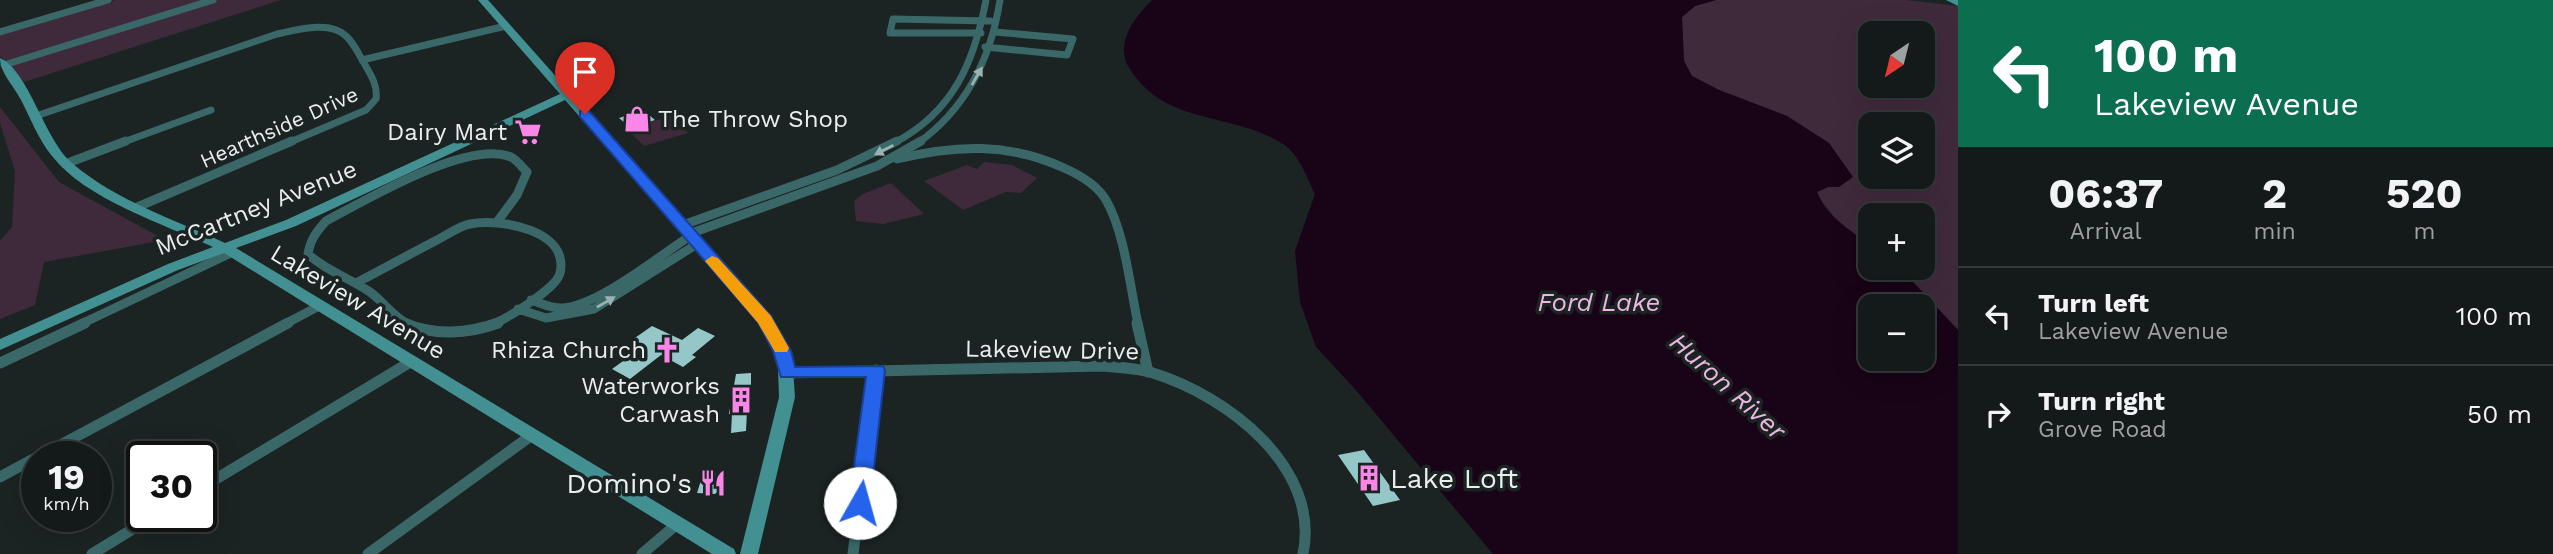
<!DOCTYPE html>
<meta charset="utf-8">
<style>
body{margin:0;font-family:"Work Sans",sans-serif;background:#212727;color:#f1f3f6;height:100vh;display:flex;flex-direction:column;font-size:26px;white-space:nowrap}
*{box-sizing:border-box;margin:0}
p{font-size:23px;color:#9da1a2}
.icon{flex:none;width:38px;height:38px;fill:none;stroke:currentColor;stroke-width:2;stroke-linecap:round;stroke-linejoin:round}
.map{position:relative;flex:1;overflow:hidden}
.details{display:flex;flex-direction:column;background:#141a1a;width:595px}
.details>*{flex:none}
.hud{background:#0b6e4f;color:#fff;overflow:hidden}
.needle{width:46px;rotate:215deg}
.controls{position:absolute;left:1858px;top:21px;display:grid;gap:14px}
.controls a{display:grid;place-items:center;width:77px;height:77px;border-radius:14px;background:#141a1a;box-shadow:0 7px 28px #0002,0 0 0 2px #333839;font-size:35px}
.speed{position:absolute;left:21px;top:441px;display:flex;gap:14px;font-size:35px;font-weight:700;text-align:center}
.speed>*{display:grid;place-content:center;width:91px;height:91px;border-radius:50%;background:#141a1a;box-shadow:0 7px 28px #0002,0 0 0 2px #333839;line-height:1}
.speed small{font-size:18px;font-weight:400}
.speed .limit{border:4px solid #111;border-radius:10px;background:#fff;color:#111}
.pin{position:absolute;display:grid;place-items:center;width:60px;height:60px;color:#fff;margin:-72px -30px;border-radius:50% 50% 50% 0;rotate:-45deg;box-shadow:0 0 7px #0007}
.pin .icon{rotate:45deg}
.me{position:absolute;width:77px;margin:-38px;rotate:7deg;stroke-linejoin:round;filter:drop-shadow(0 0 5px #0008)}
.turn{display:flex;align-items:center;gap:24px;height:147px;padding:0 21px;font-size:32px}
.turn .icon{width:91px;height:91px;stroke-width:2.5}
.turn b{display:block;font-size:49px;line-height:60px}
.eta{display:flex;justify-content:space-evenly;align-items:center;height:119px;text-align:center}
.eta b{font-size:42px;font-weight:700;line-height:49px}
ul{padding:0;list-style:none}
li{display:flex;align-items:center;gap:21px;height:98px;padding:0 21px;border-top:2px solid #333839}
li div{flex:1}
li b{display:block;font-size:26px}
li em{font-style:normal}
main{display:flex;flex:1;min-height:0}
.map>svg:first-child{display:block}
</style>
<main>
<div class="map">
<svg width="1958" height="554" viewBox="0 0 1958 554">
<rect width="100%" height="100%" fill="#1b2323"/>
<!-- green -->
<path fill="#3f2a3b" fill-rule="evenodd" d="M115 0H281L24 82 0 56V34Z
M1716 0H1906L1958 6V330L1900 268H1923V215H1871V245C1849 230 1829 217 1817 192L1852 177 1829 143 1787 116 1719 90 1692 76 1684 61 1682 17 1695 6ZM1871 33H1923V86H1871ZM1871 124H1923V177H1871Z
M0 107 59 182 165 240 44 262 35 305 0 319V241L12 227 15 171 0 123Z
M671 116 688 133 644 146 627 129Z
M984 162 1012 165 1037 178 1021 193 1006 192 963 210 924 181 967 165 977 169Z
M891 183 924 214 883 224 856 221 854 201 863 194Z"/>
<!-- water -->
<path fill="#190316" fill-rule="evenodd" d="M1152 0H1716L1695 6 1682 17 1684 61 1692 76 1719 90 1787 116 1829 143 1853 177 1839 187H1828L1817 192C1827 217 1849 230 1871 245V268H1900L1958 330V554H1493L1355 389 1316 347 1300 302 1295 251 1315 194C1307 178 1299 154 1283 144 1232 111 1164 127 1128 66 1115 42 1136 16 1152 0ZM1871 306H1923V359H1871Z"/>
<!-- building -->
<path fill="#95c7c8" d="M643 110 655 120 631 128 619 118Z
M652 326 682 340 698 328 715 336 692 355 696 357 683 367 661 355 630 379 612 369 644 346 632 340Z
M751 373V411H747L746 431 731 433 732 414H729L736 374Z
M1364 450 1400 500 1373 506 1338 455Z
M713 473 726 481 724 486 715 494 697 493 702 477H712Z"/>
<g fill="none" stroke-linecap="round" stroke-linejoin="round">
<!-- street-far2 -->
<path stroke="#3a6869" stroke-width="7" d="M0 32 108 0
M981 33H890L893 19 990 21
M985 47 1067 55 1073 39 995 32
M362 60 506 26
M4 65 213 0
M36 116 277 34C296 30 330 20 346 36 354 43 359 55 364 63 371 75 378 86 376 99L366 110 288 143
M121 143 211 110
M894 143C953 112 974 63 986 0
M918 143C967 108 991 58 1000 0"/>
<!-- street-far1 -->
<path stroke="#3a6869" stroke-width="9" d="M897 159C955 145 1008 142 1064 168 1080 175 1097 185 1106 200 1125 233 1130 287 1138 324
M65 164 126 141
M135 208 292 141
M680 226 837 170 897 141
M689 234 877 166 921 141
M356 283C383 269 410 254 437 240 447 235 459 226 470 224 500 218 570 230 560 273 557 288 508 318 493 324
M531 300C541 303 552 309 563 308 598 306 659 256 690 236
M518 309 546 318 594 309 697 244
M81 324 233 252
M285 324 321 305
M408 324C392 316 384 302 370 292 350 278 326 271 308 254 310 240 317 231 326 221 366 200 468 139 511 157 517 160 523 168 527 172L517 195 497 222"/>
<!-- street -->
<path stroke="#3a6869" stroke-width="11" d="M404 323C434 336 468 334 498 323
M1137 323 1148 372
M0 363 85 323
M788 373 1100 366C1118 367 1136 368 1153 373 1227 396 1321 467 1303 554
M38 457 288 323
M0 477 37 457
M201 488 412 361
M92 554 154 516
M368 554 532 435
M642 554 677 524
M853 554 876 370"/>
<!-- secondary -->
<path fill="#429092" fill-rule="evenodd" d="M478 0H488L755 300 773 322 787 346 793 369 795 397 758 554H740L779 397 778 369 771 346 761 327 745 306 565 100 296 226 236 248 734 549 736 554H712L224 253 178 270 0 350V339L168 264 213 247C164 224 85 199 52 156 38 139 31 119 21 100 14 86 0 73 0 58 29 71 44 139 72 163 116 201 174 219 225 243L286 220 560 94Z
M1946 0H1958V6Z"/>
</g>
<!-- one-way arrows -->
<defs><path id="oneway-solid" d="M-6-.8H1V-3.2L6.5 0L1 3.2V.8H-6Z" transform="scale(1.75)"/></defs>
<g fill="#9ab2b3">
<use href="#oneway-solid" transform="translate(977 76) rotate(-60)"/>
<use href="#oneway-solid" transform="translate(884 150) rotate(153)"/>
<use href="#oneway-solid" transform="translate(606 302) rotate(-30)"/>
</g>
<!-- route -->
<path fill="#2563eb" stroke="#184099" stroke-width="2" d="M585 110 589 111 771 316 791 351 795 367 883 366 885 370 870 503 867 509 860 511 852 509 849 503 866 377H781L773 351 758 322 580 117V111Z"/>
<!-- slow -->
<path fill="#f59e0b" d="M712 256 718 258 771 316 789 348 787 352H775L758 323 705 261Z"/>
<!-- icons -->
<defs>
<g id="shop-bare" transform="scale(2.1)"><path d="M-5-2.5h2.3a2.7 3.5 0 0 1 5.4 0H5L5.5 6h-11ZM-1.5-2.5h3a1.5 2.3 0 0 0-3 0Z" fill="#fa87e7" stroke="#1b2323" stroke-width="2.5" paint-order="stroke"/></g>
<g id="supermarket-bare" transform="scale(2.1)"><path d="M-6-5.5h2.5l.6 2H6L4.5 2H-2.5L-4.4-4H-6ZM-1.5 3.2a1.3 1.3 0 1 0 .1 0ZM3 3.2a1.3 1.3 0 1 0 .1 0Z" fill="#fa87e7" stroke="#1b2323" stroke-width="2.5" paint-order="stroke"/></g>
<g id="church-bare" transform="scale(2.1)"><path d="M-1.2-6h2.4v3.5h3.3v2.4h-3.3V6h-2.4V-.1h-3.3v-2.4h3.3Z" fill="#fa87e7" stroke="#1b2323" stroke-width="2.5" paint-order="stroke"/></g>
<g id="building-bare" transform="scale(2.1)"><path d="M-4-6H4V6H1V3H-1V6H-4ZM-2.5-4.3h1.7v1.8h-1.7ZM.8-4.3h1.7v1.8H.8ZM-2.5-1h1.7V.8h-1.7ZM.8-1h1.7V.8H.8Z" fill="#fa87e7" stroke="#1b2323" stroke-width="2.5" paint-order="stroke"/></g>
<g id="restaurant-bare" transform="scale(2.1)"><path d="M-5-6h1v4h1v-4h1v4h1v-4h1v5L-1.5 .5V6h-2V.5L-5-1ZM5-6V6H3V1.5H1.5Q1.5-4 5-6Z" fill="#fa87e7" stroke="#1b2323" stroke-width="2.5" paint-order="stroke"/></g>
</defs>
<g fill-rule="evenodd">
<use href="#shop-bare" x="637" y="119"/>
<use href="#supermarket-bare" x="528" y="132"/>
<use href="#church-bare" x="667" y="350"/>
<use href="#building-bare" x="741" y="400"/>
<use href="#building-bare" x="1369" y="478"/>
<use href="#restaurant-bare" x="713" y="483"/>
</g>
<g text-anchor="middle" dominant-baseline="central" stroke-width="7" stroke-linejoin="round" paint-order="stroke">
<!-- far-street labels -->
<g font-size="21" fill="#e9efef" stroke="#1b2323">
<text transform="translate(279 127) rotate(-24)">Hearthside Drive</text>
</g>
<!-- poi labels -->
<g font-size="24" fill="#e9efef" stroke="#1b2323" text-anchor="end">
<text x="658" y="119" text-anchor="start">The Throw Shop</text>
<text x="507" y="132">Dairy Mart</text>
<text x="646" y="350">Rhiza Church</text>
<text x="720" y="386">Waterworks<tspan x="720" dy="28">Carwash</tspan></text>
</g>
<!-- street labels -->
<g font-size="24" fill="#e9efef" stroke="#1b2323">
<text transform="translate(256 208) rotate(-22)">McCartney Avenue</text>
<text transform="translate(358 302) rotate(31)">Lakeview Avenue</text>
<text transform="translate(1052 350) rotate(1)">Lakeview Drive</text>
</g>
<!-- water labels -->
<g font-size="26" font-style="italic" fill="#ecb6e1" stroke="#1b2323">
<text x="1599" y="302">Ford Lake</text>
<text transform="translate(1728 386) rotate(42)">Huron River</text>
</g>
<!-- near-poi labels -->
<g font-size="28" fill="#e9efef" stroke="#1b2323" text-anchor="start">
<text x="1390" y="478">Lake Loft</text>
<text x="692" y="483" text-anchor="end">Domino's</text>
</g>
</g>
</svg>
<div class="controls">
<a><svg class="needle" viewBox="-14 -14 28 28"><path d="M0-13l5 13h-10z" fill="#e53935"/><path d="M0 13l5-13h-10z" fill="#9da1a2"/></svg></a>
<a><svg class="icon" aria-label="layers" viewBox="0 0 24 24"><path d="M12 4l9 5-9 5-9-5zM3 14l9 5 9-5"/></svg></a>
<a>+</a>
<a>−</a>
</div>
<div class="speed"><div>19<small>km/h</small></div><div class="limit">30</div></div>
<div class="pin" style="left:585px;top:114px;background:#d93025"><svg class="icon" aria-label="arrive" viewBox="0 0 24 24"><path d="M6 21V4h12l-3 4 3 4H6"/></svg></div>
<svg class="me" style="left:860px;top:503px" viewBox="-20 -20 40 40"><circle r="19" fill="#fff"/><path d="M0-13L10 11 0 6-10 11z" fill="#2563eb"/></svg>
</div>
<section class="details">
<div class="hud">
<div class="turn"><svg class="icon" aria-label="left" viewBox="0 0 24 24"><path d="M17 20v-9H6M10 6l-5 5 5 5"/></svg><div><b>100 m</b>Lakeview Avenue</div></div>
</div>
<div class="eta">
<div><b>06:37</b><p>Arrival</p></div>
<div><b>2</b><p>min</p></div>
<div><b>520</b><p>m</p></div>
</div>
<ul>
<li><svg class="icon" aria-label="left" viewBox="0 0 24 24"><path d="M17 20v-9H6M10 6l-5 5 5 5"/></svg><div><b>Turn left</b><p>Lakeview Avenue</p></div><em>100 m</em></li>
<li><svg class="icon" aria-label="right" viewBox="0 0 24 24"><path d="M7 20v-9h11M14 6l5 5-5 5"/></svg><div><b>Turn right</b><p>Grove Road</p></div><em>50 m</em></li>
</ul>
</section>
</main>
